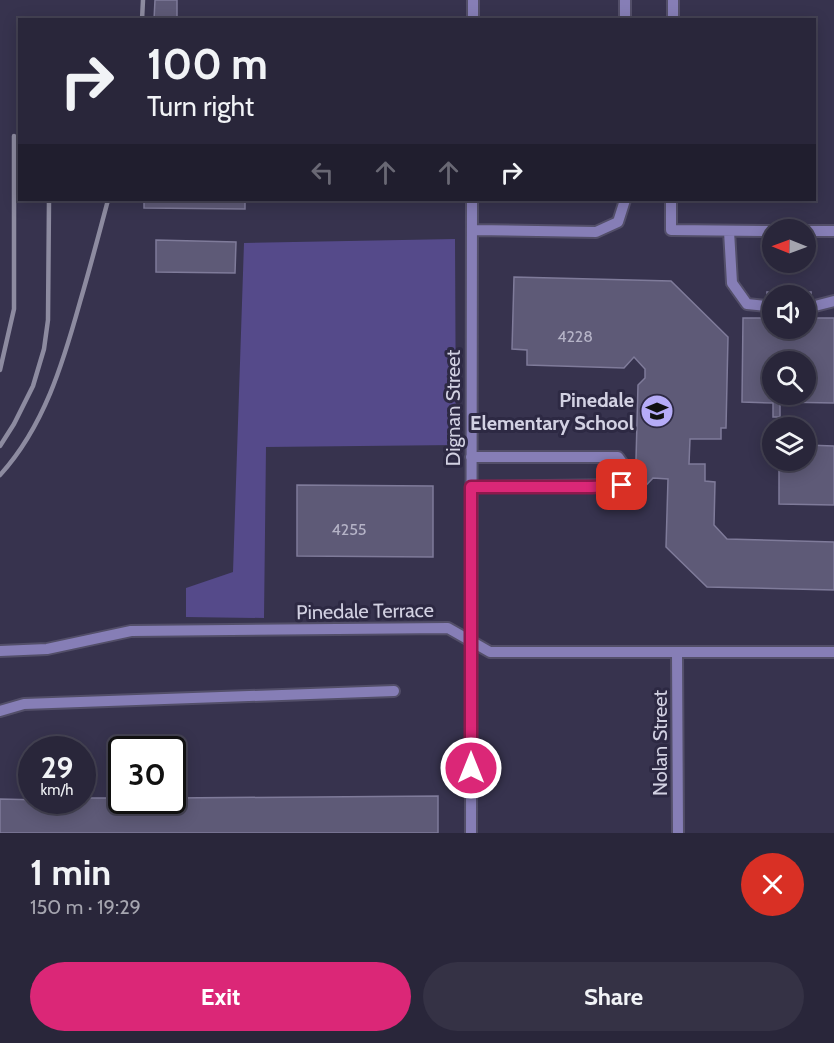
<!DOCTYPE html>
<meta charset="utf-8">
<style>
body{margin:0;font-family:Cabin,sans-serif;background:#353245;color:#f1f3f6;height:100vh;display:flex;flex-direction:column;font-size:22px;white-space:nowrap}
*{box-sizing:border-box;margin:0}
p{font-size:20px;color:#a5a5af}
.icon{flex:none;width:33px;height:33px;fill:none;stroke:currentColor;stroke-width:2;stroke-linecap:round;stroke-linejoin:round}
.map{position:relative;height:833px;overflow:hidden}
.side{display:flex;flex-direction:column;background:#29263a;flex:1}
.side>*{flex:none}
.hud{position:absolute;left:18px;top:18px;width:798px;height:183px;border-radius:0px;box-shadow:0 3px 15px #0003,0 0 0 2px #454354;background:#29263a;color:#f1f3f6;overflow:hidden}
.needle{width:39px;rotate:271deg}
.fabs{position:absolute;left:762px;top:219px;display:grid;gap:12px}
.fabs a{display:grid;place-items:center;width:54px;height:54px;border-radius:50%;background:#29263a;box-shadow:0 3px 15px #0003,0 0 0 2px #454354;font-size:30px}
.speed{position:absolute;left:18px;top:736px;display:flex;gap:12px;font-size:30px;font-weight:700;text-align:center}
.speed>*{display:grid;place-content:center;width:78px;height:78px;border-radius:50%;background:#29263a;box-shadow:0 3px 15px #0003,0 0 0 2px #454354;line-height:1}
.speed small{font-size:15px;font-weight:400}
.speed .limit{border:3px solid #111;border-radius:9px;background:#fff;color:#111}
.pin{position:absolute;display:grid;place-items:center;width:51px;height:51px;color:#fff;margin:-26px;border-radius:12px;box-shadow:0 3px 9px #0006}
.me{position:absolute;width:66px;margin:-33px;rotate:0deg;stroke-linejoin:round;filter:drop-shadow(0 0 4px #0008)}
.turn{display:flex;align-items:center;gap:21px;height:126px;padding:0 30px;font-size:27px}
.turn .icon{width:78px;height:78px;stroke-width:2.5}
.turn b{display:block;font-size:42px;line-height:51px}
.lanes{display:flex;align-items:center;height:57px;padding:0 30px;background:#0003;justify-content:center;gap:30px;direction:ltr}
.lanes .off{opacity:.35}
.round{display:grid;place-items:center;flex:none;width:63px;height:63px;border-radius:32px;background:#353245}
.head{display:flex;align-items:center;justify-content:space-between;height:102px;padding:0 30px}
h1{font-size:36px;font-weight:800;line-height:45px}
.primary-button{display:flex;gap:12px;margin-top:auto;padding:12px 30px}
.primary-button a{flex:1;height:69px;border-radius:36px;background:#db2777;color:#fff;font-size:24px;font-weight:800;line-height:69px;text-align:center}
.primary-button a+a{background:#353245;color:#f1f3f6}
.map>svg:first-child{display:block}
</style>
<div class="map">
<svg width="834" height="833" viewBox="0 0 834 833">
<rect width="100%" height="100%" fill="#37334e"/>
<!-- green -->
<path fill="#554a8a" d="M455 239 456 445 266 447 264 618 186 617V588L233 572 244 243Z"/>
<!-- building -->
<path fill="#5e5a77" stroke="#7f7b9a" stroke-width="1.5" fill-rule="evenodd" d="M155 0H177V20H154Z
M144 200H245V209L144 208Z
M156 240 236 242 235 273 156 272Z
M514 277 671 281 728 337 726 428H721V439H690L689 464H705V481L715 482 714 525 727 539 834 542V590L707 587 666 547 668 479 653 478 635 497 638 385 645 378V369L634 357 624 368 527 365V350L512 349Z
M767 292H811V318H834V403L780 402V417H773V403L742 402 743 318H767ZM772 296H806V328H772ZM772 362H806V394H772Z
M806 445 834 446V505L779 504V460H806Z
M297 485 433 486V557L297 556Z
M438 796V833H0V799L82 801V798H122V801H172V798Z"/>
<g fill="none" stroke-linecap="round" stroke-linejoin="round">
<!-- minor casing -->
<g stroke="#534f69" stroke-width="14">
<path id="minor" d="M473 20V0
M625 20V0
M673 20V0
M671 200V230L772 231
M472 230 596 232 618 222 625 200
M729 231 732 283 747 304 767 306
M806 231H834
M811 307 834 301
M471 457H618L628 471 622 485 471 487
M0 651 47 649 131 631 448 628 490 652H834
M677 652 678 833
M0 711 24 704 394 691
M471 833 472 200"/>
</g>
<!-- minor -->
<use href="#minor" stroke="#867eb6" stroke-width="10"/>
<!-- rail -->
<path stroke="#8d8ba0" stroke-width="4.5" d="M142 20 143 0
M0 370 14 309V136
M0 446 14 424 33 386 44 349 48 320 49 200
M0 475C44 427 63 363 80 302 90 268 99 234 108 200"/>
</g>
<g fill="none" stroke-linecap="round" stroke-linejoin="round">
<!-- route casing -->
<g stroke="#8e194d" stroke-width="15">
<path id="route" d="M471 768V487H592L622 485"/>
</g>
<!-- route -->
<use href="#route" stroke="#db2777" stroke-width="10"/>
</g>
<!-- icons -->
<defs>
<g id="school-disc" transform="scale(1.725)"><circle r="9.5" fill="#b6acf8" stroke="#2d2943"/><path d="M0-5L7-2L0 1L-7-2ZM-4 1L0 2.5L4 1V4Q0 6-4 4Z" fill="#111"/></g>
</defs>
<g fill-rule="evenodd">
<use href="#school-disc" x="657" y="411"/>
</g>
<g text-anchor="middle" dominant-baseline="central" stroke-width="6" stroke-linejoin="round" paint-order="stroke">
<!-- number labels -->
<g font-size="16" fill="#b5b3c7">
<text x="575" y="336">4228</text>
<text x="349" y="529">4255</text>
</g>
<!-- poi labels -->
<g font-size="20" font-weight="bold" fill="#d2d1e2" stroke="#2d2943" text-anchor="end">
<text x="634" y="400">Pinedale<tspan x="634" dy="23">Elementary School</tspan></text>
</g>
<!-- street labels -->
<g font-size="20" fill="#d2d1e2" stroke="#2d2943">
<text transform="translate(453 408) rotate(-90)">Dignan Street</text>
<text transform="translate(365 611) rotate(-1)">Pinedale Terrace</text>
<text transform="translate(660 743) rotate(-90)">Nolan Street</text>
</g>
</g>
</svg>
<div class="fabs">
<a><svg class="needle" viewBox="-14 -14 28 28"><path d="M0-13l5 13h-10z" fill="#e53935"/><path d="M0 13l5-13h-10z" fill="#a5a5af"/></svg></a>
<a><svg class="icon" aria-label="sound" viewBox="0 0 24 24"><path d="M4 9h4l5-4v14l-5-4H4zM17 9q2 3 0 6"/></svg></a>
<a><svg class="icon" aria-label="search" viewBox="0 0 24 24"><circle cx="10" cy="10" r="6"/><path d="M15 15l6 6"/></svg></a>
<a><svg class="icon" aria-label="layers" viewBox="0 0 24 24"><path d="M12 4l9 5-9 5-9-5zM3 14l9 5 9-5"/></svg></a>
</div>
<div class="speed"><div>29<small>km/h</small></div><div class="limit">30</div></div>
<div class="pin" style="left:622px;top:485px;background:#d93025"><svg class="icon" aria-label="arrive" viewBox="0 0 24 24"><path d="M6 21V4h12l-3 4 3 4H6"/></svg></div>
<svg class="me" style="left:471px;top:768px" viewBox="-20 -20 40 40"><circle r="17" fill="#db2777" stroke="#fff" stroke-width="3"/><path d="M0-11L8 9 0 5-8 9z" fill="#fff"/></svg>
<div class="hud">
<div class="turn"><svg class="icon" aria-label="right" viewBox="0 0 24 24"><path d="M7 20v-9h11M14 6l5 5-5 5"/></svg><div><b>100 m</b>Turn right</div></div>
<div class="lanes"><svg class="icon off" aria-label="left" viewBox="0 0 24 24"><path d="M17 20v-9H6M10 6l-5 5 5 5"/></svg><svg class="icon off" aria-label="ahead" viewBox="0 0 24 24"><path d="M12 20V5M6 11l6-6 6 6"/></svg><svg class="icon off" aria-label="ahead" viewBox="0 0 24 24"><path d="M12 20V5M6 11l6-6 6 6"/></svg><svg class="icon" aria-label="right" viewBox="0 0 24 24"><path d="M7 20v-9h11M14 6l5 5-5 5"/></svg></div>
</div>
</div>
<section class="side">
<div class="head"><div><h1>1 min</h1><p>150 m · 19:29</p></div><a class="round" style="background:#d93025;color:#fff"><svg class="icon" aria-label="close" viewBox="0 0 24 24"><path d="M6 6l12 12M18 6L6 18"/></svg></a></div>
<div class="primary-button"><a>Exit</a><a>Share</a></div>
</section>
